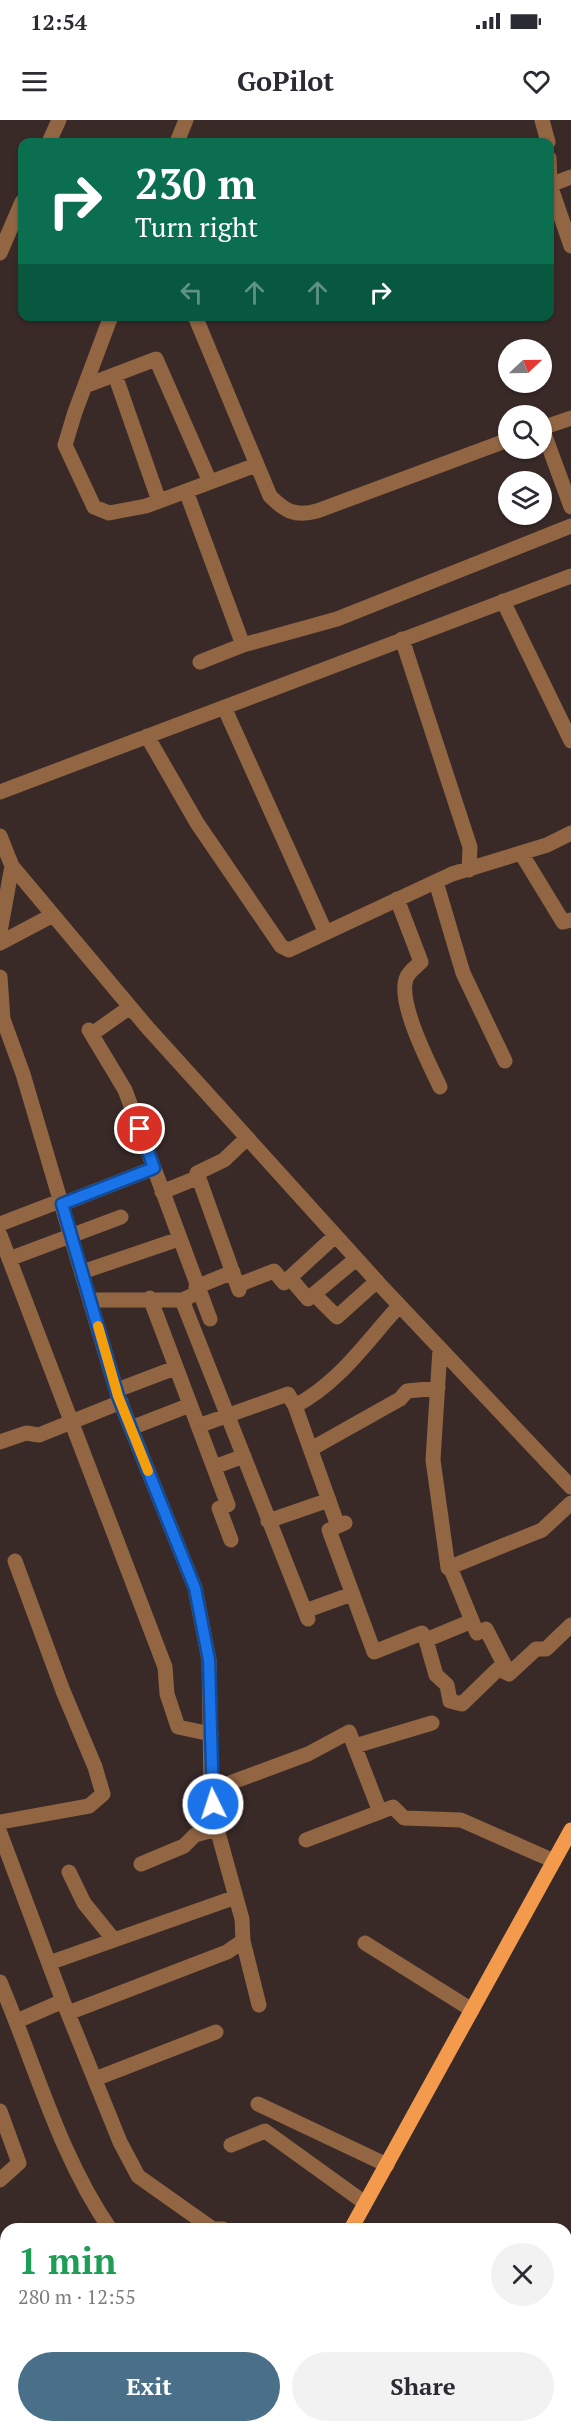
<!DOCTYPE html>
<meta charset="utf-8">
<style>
body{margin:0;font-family:"PT Serif",serif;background:#f2f2f3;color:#2b2b33;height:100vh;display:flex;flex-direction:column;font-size:22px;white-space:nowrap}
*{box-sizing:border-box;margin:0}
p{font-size:20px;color:#7c7c81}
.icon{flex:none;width:33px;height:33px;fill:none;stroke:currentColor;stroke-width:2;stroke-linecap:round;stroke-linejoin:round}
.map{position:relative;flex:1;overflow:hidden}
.drawer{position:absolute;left:0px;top:2103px;width:572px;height:210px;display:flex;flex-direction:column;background:#fff;border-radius:18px 18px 0 0;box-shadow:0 2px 4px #0004}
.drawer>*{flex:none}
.top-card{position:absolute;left:18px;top:18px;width:536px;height:183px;border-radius:12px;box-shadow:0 2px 4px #0004;background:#0b6e4f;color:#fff;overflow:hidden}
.needle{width:39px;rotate:68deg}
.controls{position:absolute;left:498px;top:219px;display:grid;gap:12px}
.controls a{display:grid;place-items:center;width:54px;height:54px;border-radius:50%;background:#fff;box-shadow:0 2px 4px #0004;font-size:30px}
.pin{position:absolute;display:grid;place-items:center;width:51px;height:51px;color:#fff;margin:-26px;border:3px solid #fff;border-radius:50%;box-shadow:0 2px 6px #0007}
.me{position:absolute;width:66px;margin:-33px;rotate:356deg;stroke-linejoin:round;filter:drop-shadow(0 0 4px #0008)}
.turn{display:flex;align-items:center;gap:21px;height:126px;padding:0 18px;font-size:27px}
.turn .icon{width:78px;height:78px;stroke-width:2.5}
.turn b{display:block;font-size:42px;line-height:51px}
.lanes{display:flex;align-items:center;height:57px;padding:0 18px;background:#0003;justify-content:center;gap:30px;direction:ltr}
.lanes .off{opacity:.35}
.round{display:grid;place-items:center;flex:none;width:63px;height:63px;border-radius:32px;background:#f2f2f3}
.summary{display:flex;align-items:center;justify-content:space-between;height:102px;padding:0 18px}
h1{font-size:36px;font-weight:700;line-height:45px;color:#1e9e55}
.action{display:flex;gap:12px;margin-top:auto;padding:12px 18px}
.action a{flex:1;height:69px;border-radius:36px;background:#496f89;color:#fff;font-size:24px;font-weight:700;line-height:69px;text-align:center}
.action a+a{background:#f2f2f3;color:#2b2b33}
.status{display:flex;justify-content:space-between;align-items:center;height:42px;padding:0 30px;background:#fff;direction:ltr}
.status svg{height:16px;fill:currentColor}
header{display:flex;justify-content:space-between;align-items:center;height:78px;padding:0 18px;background:#fff;font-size:27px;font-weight:700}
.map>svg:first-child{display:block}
</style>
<div class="status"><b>12:54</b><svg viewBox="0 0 49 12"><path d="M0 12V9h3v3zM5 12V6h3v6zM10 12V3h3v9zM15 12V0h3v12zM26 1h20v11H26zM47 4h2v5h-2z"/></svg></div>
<header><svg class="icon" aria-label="menu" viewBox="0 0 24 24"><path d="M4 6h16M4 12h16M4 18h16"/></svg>GoPilot<svg class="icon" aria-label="heart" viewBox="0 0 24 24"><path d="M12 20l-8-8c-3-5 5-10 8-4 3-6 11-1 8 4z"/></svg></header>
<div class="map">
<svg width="571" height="2313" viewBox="0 0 571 2313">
<rect width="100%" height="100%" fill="#392a28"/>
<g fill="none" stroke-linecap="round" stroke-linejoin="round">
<!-- street -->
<path stroke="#926543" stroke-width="15" d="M542 0 548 22
M49 22 59 0
M177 22 186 0
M549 38 550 65 571 126
M550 65 571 57
M0 133 22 82
M111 196 75 292 65 325 94 387 109 393 146 386 256 345
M195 196 270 376C285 391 295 397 317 391L508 320
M115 255 159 381
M85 266 156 239 210 362
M542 308 571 387
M542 308 571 298
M186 371 243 525
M503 481 571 621
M402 519 470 727 469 750
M200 542 243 525 337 499 571 406
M224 587 325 811
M147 616 197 703 281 826 289 830 452 754 547 725 571 713
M0 672 571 456
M0 716 12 746 147 907 383 1168 571 1367
M521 733 563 802 571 800
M436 762 463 853 505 941
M397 779 421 842C416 847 408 852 406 859 398 884 429 943 440 967
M0 812 12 746
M0 823 53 795
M0 857 3 899 23 954 118 1276 195 1468 209 1540 211 1667 214 1698 242 1799 243 1821 227 1832 68 1893
M89 910 125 970 210 1199
M92 914 130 887
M162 1072 199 1057
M62 1084 154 1048
M0 1104 60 1081
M0 1115 165 1547 167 1574 178 1607 211 1614
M9 1139 121 1097
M82 1152 179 1119
M290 1158 308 1179 356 1139
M238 1165 274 1151 284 1163 335 1116
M196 1167 233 1152
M239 1170 197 1053 224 1040 247 1018
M314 1174 337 1197 377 1161
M150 1178 228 1385 219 1388 231 1420
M90 1180H182L191 1176
M182 1180 308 1499
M440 1229 433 1340 448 1448 542 1410 571 1383
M117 1270 175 1248
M295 1286C340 1262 366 1222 399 1186
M198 1306 288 1274 295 1286 338 1406
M131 1308 190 1285
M0 1322 26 1313 39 1315 121 1282
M311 1329 400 1279 407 1271 438 1268
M214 1347 244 1336
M268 1401 329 1380
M345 1403 329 1410 374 1532 422 1513 426 1520 472 1501
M450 1447 477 1513 486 1509 509 1554
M305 1491 352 1474
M426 1520 436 1555 447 1565 450 1581 462 1584 498 1549 509 1554 536 1529H546L571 1505
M355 1626 432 1603
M211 1670 308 1634 349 1612 380 1692
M0 1702 89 1686 103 1674 95 1647 63 1571 15 1441
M0 1713 63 1881 120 2022 138 2056 213 2109H223
M306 1720 393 1687 404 1698 461 1700 554 1741
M141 1744 184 1726 195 1715 217 1709
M69 1752 84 1783 114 1820
M243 1821 259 1885
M365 1823 472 1890
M49 1843 236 1777
M0 1862C35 1944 59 2035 110 2109
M17 1901 63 1881
M95 1959 216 1912
M258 1984 387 2045
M0 1991 19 2043 0 2060
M231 2025 265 2011 365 2083
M0 2270 6 2286
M15 2307 17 2313
M308 2307 314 2313"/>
<!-- primary -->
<path stroke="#f49a4d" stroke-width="15" d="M351 2109 571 1710
M234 2313 237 2307"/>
</g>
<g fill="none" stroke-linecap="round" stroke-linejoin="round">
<!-- route casing -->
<g stroke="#114b97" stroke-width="15">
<path id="route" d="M140 1009 154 1048 62 1084 118 1276 195 1468 209 1540 213 1684"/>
</g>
<!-- route -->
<use href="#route" stroke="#1a73e8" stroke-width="10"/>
<!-- slow -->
<path stroke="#f59e0b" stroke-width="10" d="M98 1206 118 1276 148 1351"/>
</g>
</svg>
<div class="controls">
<a><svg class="needle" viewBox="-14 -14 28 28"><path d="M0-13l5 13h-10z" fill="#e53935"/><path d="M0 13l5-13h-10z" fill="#7c7c81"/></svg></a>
<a><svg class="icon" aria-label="search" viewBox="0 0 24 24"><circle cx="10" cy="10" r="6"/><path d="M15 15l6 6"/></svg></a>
<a><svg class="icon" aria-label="layers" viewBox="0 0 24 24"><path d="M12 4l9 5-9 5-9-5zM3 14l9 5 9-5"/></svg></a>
</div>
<div class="pin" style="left:140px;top:1009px;background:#d93025"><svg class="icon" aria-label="arrive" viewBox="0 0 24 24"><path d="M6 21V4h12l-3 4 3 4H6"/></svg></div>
<svg class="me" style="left:213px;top:1684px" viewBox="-20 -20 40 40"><circle r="17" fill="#1a73e8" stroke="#fff" stroke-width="3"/><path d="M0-11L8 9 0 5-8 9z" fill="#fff"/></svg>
<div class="top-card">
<div class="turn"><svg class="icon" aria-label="right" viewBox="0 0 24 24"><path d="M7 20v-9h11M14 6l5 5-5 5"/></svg><div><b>230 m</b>Turn right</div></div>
<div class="lanes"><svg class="icon off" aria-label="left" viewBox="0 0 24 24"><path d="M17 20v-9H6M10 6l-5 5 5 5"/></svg><svg class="icon off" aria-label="ahead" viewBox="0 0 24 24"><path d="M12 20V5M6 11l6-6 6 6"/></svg><svg class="icon off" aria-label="ahead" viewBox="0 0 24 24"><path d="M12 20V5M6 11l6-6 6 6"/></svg><svg class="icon" aria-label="right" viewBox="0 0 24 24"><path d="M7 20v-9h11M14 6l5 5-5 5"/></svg></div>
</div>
<section class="drawer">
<div class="summary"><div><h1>1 min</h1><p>280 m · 12:55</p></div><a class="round"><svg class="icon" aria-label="close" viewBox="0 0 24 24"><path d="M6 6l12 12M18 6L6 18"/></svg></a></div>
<div class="action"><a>Exit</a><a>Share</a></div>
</section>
</div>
